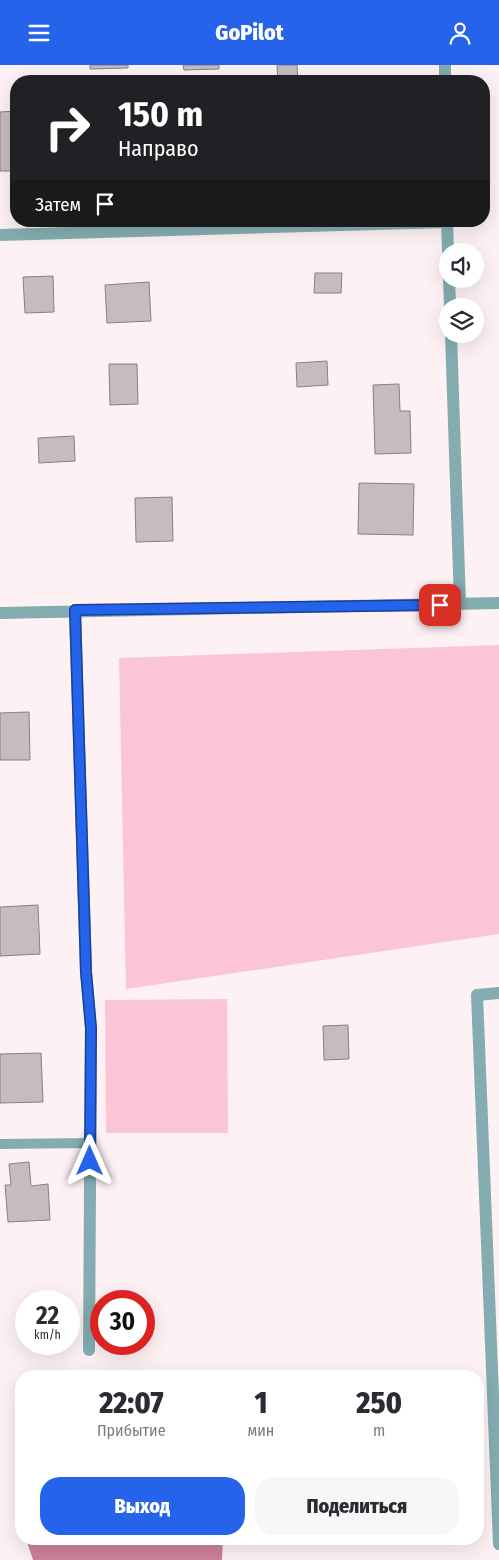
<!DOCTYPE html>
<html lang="ru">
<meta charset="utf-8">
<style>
body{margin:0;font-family:"Fira Sans Condensed",sans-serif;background:#f7f7f7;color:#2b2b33;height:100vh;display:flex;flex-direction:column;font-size:19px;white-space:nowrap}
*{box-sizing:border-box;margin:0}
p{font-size:16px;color:#7c7c81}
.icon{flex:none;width:28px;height:28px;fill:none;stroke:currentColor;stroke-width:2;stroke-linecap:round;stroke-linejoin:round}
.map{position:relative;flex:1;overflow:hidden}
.sheet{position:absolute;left:15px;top:1305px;width:469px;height:175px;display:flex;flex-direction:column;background:#fff;border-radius:20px;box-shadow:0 5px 20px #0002}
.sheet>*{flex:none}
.hud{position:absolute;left:10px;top:10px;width:480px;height:152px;border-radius:20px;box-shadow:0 5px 20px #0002;background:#202124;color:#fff;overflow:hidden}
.fabs{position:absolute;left:439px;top:178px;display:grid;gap:10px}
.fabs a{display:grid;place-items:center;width:45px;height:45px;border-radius:50%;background:#fff;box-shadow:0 5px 20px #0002;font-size:25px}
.speed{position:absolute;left:15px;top:1225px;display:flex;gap:10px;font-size:25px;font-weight:700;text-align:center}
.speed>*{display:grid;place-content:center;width:65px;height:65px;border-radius:50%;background:#fff;box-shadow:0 5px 20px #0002;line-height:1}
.speed small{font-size:12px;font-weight:400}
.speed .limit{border:8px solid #d22;background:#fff;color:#111}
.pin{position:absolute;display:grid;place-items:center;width:42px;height:42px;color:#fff;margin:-21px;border-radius:10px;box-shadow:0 2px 8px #0006}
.me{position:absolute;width:55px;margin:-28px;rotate:0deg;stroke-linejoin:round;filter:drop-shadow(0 0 4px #0008)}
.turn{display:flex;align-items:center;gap:18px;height:105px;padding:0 25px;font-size:22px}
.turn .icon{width:65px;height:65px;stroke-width:2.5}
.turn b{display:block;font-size:35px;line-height:42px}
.then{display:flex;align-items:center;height:48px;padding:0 25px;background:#0003;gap:10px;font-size:19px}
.eta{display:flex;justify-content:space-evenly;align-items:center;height:85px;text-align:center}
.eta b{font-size:30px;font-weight:800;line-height:35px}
.button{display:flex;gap:10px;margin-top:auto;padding:10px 25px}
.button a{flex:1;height:58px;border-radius:20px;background:#2563eb;color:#fff;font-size:20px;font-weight:800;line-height:58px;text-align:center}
.button a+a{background:#f7f7f7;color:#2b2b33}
header{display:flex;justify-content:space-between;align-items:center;height:65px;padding:0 25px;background:#2563eb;color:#fff;font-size:22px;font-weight:800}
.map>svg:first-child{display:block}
</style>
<header><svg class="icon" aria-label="menu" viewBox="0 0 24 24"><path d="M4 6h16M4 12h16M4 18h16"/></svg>GoPilot<svg class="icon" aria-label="person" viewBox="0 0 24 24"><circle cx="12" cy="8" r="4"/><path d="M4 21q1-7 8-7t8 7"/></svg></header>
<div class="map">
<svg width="499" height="1495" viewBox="0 0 499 1495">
<rect width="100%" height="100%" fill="#fdf1f4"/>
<!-- green -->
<path fill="#fbc5d6" d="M499 580V869L126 924 119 593Z
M227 934 228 1068H106L105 935Z"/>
<!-- water -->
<path fill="#cd819b" d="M26 1474H223L222 1495H33Z"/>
<!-- building -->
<path fill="#c7bbbe" stroke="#8b7f82" d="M90 0H128V3L90 4Z
M183 0H219V4L184 5Z
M277 0H297L298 16H278Z
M16 46V106H0V47Z
M315 208H342L341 228H314Z
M53 211 54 247 25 248 23 212Z
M149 217 151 256 107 258 105 220Z
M327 296 328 320 297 322 296 298Z
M109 299H137L138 339 110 340Z
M399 319 400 346H410L411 388 375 389 373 320Z
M74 371 75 396 39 398 38 373Z
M359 418 414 419 413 470 358 469Z
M172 432 173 476 136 477 135 433Z
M29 647 30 695H0V648Z
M38 840 40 889 0 891V842Z
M348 960 349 994 324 995 323 961Z
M41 988 43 1037 0 1038V989Z
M29 1097 31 1121 48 1119 50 1155 8 1157 5 1120H11L9 1099Z"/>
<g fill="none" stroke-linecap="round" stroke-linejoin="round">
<!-- service -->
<path stroke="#84adb1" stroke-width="10" d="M0 1079 90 1078"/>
<!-- minor -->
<path stroke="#84adb1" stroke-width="12" d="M445 0V16
M447 156 448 186
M0 170 447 157
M449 214 450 241
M451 269 460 539
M75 545 86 907 91 963 89 1285
M0 548 499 538
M499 928 477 930 499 1479"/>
</g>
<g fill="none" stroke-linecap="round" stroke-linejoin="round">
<!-- route casing -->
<g stroke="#184099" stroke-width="12">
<path id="route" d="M90 1096 91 963 86 907 75 545 440 540"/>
</g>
<!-- route -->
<use href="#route" stroke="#2563eb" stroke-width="9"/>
</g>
</svg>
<div class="fabs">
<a><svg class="icon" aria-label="sound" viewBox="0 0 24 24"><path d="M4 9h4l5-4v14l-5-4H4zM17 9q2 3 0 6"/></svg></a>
<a><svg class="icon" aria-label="layers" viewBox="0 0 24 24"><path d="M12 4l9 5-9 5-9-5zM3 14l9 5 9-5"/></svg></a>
</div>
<div class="speed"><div>22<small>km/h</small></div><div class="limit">30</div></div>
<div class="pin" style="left:440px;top:540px;background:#d93025"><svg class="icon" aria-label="arrive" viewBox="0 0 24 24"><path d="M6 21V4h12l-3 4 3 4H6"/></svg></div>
<svg class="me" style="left:90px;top:1096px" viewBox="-20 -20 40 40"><path d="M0-17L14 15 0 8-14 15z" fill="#2563eb" stroke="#fff" stroke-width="4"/></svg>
<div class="hud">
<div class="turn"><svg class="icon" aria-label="right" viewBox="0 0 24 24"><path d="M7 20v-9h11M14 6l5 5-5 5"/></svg><div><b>150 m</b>Направо</div></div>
<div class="then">Затем<svg class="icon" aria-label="arrive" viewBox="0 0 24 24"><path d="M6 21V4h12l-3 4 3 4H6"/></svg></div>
</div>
<section class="sheet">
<div class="eta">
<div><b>22:07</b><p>Прибытие</p></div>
<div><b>1</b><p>мин</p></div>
<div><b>250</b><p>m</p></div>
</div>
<div class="button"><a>Выход</a><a>Поделиться</a></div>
</section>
</div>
